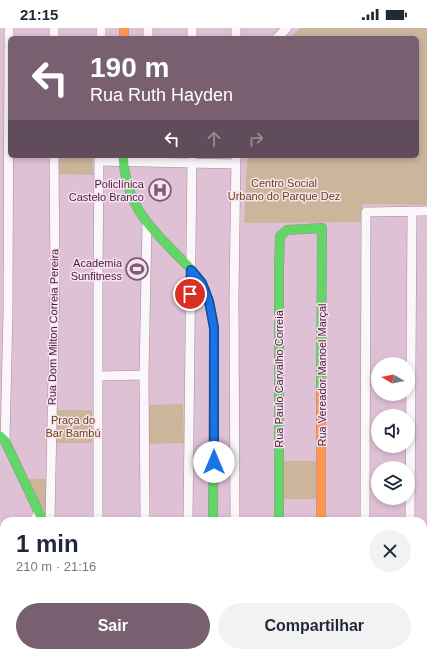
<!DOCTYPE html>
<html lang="pt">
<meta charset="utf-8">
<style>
body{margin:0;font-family:Arial,sans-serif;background:#f2f2f3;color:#1f2937;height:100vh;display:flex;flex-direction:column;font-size:15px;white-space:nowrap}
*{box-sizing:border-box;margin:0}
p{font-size:13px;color:#747a83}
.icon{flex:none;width:22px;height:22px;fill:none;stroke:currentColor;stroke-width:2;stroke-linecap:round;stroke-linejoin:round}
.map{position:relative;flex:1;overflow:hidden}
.details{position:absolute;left:0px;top:489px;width:427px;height:140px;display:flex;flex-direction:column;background:#fff;border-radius:12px 12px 0 0;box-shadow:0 2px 6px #0003}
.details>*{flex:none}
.guide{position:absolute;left:8px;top:8px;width:411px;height:122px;border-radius:6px;box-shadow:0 2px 6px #0003;background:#786071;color:#fff;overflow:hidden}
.needle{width:26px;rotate:279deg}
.tools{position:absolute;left:371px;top:329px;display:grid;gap:8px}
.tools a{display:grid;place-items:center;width:44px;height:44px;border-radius:50%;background:#fff;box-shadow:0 2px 6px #0003;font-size:20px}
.pin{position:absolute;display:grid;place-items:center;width:34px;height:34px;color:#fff;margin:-17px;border:2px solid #fff;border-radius:50%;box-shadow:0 1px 4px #0007}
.me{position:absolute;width:44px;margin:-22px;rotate:0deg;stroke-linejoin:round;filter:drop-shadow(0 0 3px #0008)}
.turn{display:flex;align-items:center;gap:14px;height:84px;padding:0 16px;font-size:18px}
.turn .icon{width:52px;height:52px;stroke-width:2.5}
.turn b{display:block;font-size:28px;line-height:34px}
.lanes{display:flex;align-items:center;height:38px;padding:0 16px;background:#0003;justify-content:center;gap:20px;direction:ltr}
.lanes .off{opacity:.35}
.round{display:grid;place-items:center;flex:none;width:42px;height:42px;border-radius:21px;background:#f2f2f3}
.summary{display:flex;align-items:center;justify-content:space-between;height:68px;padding:0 16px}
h1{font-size:24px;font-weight:800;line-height:30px}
.button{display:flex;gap:8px;margin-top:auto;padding:8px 16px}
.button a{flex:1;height:46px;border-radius:24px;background:#786071;color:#fff;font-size:16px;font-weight:800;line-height:46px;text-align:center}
.button a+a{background:#f2f2f3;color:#1f2937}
.status{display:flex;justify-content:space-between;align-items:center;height:28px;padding:0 20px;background:#fff;direction:ltr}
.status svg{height:11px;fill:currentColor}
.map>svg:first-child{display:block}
</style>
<div class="status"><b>21:15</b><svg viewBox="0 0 49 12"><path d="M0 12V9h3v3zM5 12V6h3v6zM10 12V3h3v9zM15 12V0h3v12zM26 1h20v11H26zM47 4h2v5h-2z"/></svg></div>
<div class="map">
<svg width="427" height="629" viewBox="0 0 427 629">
<rect width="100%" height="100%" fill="#dfc1d6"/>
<!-- green -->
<path fill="#cbb59b" d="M301 0H427V177L362 176V194L244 195 247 136 248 128H417V10H289Z
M58 128H93V147L58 146Z
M183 376 184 415 147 416V377Z
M55 382H92V415H54Z
M281 433H317L316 471H281Z
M27 451H47V493Z"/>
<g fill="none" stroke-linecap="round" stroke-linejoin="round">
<!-- street casing -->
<g stroke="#a28b9c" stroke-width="10">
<path id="street" d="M54 0V10
M236 0V10
M101 10V0
M148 10V0
M192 10V0
M277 10 287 0
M99 133 236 136
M98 348 144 347
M5 413 8 284 9 0
M34 493 39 484
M50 493 55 249 54 128
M98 493V250L99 128
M145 493 144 347 147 195
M188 493 192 128
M235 493 234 269 236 128
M365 493 366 184 427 183
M410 493 412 183
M0 561 4 553
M47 625V629
M208 625V629
M217 625V629
M415 625V629
M9 629 11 625
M125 629V625
M306 629V625
M373 629V625"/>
</g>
<!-- fast casing -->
<g stroke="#a28b9c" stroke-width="10">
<path id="fast" d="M123 128C126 176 146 195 178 228 186 236 196 245 202 256 209 269 212 285 214 300L213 493
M0 408 5 413 43 493
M279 493V239L280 208 287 202 322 200 321 363"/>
</g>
<!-- slow casing -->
<g stroke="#a28b9c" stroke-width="10">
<path id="slow" d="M124 0V10
M321 493V363
M338 625 341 629"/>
</g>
<!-- jam casing -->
<g stroke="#a28b9c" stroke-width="10">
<path id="jam" d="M423 563 427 559"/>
</g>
<!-- street -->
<use href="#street" stroke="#faf6f9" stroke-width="9"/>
<!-- fast -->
<use href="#fast" stroke="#63d668" stroke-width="9"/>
<!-- slow -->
<use href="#slow" stroke="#ff974d" stroke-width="9"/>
<!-- jam -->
<use href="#jam" stroke="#b3261e" stroke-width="9"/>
</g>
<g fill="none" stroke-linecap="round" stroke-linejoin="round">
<!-- route casing -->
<g stroke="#114b97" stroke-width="10">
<path id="route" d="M190 266 191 242 202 255 209 273 214 300V434"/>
</g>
<!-- route -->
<use href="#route" stroke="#1a73e8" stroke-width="7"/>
</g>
<!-- icons -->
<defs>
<g id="hospital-ring" transform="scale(1.15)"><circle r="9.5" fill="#fcdff3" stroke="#786071" stroke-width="1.5"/><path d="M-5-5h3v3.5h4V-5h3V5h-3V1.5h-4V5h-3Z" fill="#786071"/></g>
<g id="stadium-ring" transform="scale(1.15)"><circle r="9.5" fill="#fcdff3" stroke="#786071" stroke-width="1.5"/><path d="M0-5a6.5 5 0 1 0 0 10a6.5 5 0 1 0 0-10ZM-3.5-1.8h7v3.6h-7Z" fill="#786071"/></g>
</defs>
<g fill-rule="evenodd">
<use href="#hospital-ring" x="160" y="162"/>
<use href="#stadium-ring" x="137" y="241"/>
</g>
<g text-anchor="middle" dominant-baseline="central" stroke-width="3" stroke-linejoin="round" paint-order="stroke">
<!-- park labels -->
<g font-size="11" fill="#5d4f05" stroke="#fcdff3">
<text x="284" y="155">Centro Social<tspan x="284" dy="13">Urbano do Parque Dez</tspan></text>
<text x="73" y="392">Praça do<tspan x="73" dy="13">Bar Bambú</tspan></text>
</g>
<!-- poi labels -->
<g font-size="11" fill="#412b3b" stroke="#fcdff3" text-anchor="end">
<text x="144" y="156">Policlínica<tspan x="144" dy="13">Castelo Branco</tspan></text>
<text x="122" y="235">Academia<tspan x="122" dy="13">Sunfitness</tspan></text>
</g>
<!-- street labels -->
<g font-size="11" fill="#412b3b" stroke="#fcdff3">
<text transform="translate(53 299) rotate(-89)">Rua Dom Milton Correia Pereira</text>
<text transform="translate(322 347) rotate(-90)">Rua Vereador Manoel Marçal</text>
<text transform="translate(279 351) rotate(-90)">Rua Paulo Carvalho Correia</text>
</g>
</g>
</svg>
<div class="tools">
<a><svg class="needle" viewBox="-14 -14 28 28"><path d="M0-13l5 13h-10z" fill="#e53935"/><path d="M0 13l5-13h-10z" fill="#747a83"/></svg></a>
<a><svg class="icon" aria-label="sound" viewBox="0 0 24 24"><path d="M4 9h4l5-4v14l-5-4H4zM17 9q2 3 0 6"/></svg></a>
<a><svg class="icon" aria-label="layers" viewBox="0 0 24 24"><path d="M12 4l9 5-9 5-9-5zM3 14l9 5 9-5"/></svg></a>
</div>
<div class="pin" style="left:190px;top:266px;background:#d93025"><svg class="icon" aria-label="arrive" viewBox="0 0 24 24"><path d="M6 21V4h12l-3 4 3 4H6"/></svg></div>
<svg class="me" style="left:214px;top:434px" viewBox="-20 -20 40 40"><circle r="19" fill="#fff"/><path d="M0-13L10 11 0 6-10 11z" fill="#1a73e8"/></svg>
<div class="guide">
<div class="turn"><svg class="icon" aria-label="left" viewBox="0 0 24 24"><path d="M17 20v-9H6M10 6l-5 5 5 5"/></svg><div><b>190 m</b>Rua Ruth Hayden</div></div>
<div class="lanes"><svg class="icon" aria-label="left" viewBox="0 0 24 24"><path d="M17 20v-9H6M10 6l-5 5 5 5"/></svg><svg class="icon off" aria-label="ahead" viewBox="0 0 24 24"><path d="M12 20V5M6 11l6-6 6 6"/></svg><svg class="icon off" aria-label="right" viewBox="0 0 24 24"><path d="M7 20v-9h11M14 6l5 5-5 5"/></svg></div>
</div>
<section class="details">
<div class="summary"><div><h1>1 min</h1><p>210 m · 21:16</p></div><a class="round"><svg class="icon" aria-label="close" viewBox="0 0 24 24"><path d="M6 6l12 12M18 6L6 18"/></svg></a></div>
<div class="button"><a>Sair</a><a>Compartilhar</a></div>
</section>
</div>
